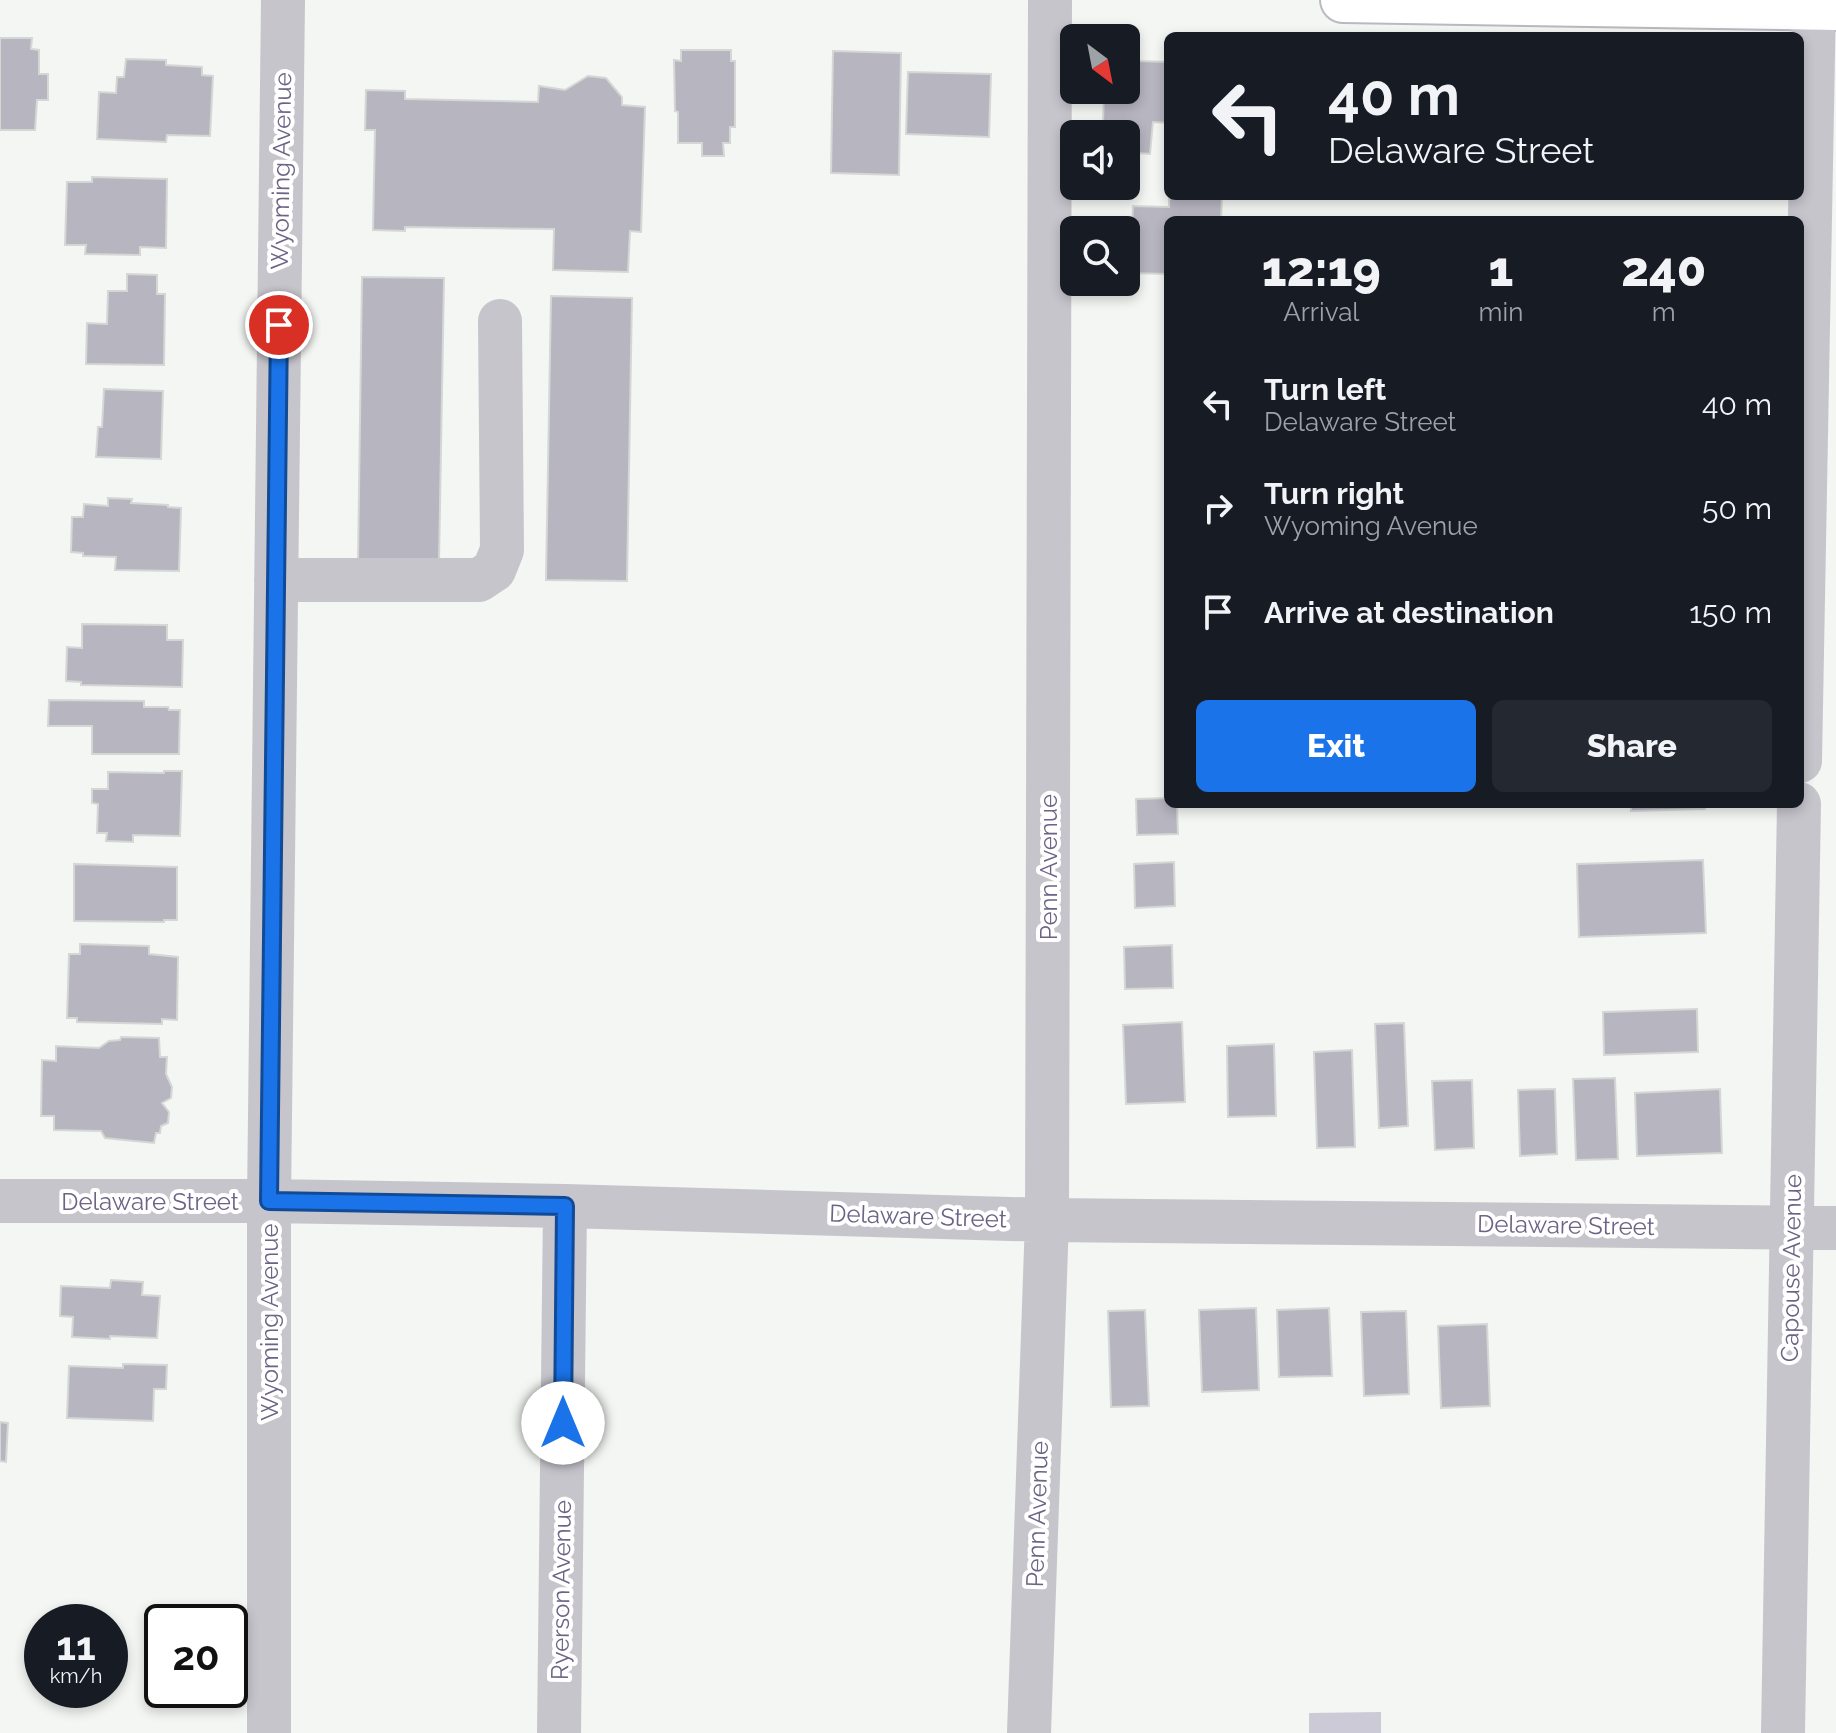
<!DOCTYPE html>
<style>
body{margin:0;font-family:Raleway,sans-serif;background:#242831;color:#f1f3f6;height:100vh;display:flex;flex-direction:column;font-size:30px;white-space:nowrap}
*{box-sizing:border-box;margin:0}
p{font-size:26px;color:#9ea1a6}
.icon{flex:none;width:44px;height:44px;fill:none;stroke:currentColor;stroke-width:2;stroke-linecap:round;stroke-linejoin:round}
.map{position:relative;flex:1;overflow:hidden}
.details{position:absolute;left:1164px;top:216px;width:640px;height:592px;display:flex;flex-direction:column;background:#171b24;border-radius:12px;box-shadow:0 4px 12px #0003}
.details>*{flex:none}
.hud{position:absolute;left:1164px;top:32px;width:640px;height:168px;border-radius:12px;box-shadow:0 4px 12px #0003;background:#171b24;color:#f1f3f6;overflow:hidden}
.needle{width:52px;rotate:148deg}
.tools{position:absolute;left:1060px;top:24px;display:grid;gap:16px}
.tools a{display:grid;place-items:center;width:80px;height:80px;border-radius:12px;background:#171b24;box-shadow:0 4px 12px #0003;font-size:40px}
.speed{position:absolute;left:24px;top:1604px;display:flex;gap:16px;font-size:40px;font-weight:700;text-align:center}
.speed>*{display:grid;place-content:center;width:104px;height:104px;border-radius:50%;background:#171b24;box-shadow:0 4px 12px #0003;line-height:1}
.speed small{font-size:20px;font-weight:400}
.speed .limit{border:4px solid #111;border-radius:12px;background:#fff;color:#111}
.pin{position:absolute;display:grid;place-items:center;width:68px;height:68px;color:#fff;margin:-34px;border:4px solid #fff;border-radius:50%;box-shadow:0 2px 8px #0007}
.me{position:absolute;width:88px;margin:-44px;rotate:0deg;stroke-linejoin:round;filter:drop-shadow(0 0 6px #0008)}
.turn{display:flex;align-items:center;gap:28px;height:168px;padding:0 32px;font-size:36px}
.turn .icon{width:104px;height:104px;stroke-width:2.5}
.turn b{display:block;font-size:56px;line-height:68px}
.eta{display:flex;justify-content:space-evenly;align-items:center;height:136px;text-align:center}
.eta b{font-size:48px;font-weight:800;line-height:56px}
.cta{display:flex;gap:16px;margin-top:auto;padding:16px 32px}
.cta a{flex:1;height:92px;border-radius:12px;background:#1a73e8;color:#fff;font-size:32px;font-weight:800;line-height:92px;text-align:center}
.cta a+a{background:#242831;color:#f1f3f6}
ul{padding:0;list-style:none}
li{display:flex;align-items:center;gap:24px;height:104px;padding:0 32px}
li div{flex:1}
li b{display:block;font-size:30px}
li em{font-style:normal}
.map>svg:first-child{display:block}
</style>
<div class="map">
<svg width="1836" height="1733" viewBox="0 0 1836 1733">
<rect width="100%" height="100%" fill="#f3f6f2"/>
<!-- water -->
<path fill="#cbcad6" d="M1381 1712V1733H1309V1713Z"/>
<!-- building -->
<path fill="#b7b5c0" stroke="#d5d7d5" stroke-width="2" d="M0 38H32L31 49 39 50V74H48V100H37L35 130H0Z
M681 50H731V61H735V127H730V143H723L724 156H702V143H678V112L675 111 674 60 681 61Z
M833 51 901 53 899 175 831 173Z
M1126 53H1137L1138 61 1168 62V123L1153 122 1150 154 1126 152V134H1116V124H1103L1104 90H1126Z
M126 59 166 60V65L202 67V75L213 76 210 136 167 135 166 142 97 139 99 92 116 93 117 77H124Z
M908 72 991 74 989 137 906 134Z
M588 76 606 78 622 97V105L645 107 641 232 630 231 628 272 553 270 554 229 405 227V231L373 230 375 130H365L366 90 405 91V99L538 102 539 86 565 90Z
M92 177 167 179 166 248 140 247V255L85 254 86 245H65L67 182H92Z
M1169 196H1222L1221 220H1168V274L1130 273 1133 206 1169 207Z
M127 274 157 275V294H165L164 365 86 364 87 323 107 324 108 291H127Z
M362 277 444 278 439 562 358 561Z
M551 296 632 298 627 581 546 580Z
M104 389 163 391 161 459 96 457 98 427H102Z
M108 498 132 499 131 503 168 505V507L181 508 179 571 115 570 116 557 83 556V553L71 552 72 517H83L84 504 108 506Z
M82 624 167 625V640H183L182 687 81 685V682L66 681 67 647 82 648Z
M49 700 144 701V707H168L169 710H180L179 754H92V726H48Z
M164 771H182L180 836 133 835V842L106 841 107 833H97L98 804 92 803V789H108V772L164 773Z
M1168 798V804H1177L1178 834 1137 835 1136 799Z
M1631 804H1705V809L1631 811Z
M1703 860 1706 933 1579 937 1577 864Z
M1174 862 1175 906 1135 908 1134 864Z
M74 864 177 867V920H164V922L74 921Z
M80 944 149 946V954L178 957 177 1020 162 1019V1024L77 1022V1018H67L69 954H80Z
M1172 945 1173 988 1125 989 1124 947Z
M1697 1009 1698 1052 1604 1055 1603 1012Z
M1182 1022 1185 1102 1126 1104 1123 1025Z
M1404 1023 1408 1126 1379 1128 1375 1024Z
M121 1037 159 1038 160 1057H167L166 1074 172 1087 171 1098 162 1103 169 1112 168 1123 161 1126 160 1133H156L154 1143 105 1138 101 1131 54 1130V1116H41L42 1060 56 1061V1046L99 1048 109 1041 120 1040Z
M1274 1044 1276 1116 1228 1117 1227 1046Z
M1352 1050 1355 1147 1317 1148 1314 1052Z
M1615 1078 1618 1159 1576 1160 1573 1079Z
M1472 1080 1474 1148 1435 1150 1432 1081Z
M1555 1089 1557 1154 1520 1156 1518 1090Z
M1720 1089 1722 1153 1637 1156 1635 1093Z
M111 1280 143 1282 142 1295 160 1296 157 1338 110 1336V1339L72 1337 73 1317 60 1316 61 1286 110 1288Z
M1256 1308 1259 1390 1202 1392 1199 1310Z
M1329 1308 1332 1376 1279 1377 1277 1310Z
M1145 1310 1149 1406 1111 1407 1108 1311Z
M1406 1311 1409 1394 1364 1396 1361 1312Z
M1487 1324 1490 1406 1441 1408 1438 1326Z
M123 1364 167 1365 166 1389H154L153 1421 67 1418 69 1366 123 1368Z
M0 1422 8 1423 6 1462 0 1461Z"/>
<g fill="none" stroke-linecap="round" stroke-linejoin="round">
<!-- major casing -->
<g stroke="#bab8c0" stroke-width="48">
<path id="major" d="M1343 0 1836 8"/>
</g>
<!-- minor -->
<path stroke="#c7c5cc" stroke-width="44" d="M276 580H479L494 570 502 550 500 321
M1800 761 1814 0
M0 1201H269L565 1206 1047 1220 1836 1228
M269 1733V1201L283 0
M559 1733 565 1206
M1029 1733 1047 1220 1050 0
M1783 1733 1799 804"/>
<!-- major -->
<use href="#major" stroke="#fff" stroke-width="44"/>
</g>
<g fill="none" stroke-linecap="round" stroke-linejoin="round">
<!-- route casing -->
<g stroke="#114b97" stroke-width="20">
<path id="route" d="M279 325 269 1201 565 1206 563 1423"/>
</g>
<!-- route -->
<use href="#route" stroke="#1a73e8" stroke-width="14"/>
</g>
<g text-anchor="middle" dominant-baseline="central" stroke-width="8" stroke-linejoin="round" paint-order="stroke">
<!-- street labels -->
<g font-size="24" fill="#6d6385" stroke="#fff">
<text transform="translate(281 171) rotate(-89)">Wyoming Avenue</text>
<text transform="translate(1048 867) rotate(-90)">Penn Avenue</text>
<text x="150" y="1201">Delaware Street</text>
<text transform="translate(918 1216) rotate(2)">Delaware Street</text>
<text transform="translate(1566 1225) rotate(1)">Delaware Street</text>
<text transform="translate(1791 1268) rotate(-89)">Capouse Avenue</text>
<text transform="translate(269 1322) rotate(-90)">Wyoming Avenue</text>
<text transform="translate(1037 1514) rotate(-88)">Penn Avenue</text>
<text transform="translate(561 1590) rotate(-89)">Ryerson Avenue</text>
</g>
</g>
</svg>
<div class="tools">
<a><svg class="needle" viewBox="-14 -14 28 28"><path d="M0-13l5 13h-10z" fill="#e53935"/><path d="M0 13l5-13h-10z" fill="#9ea1a6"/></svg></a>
<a><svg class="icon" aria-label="sound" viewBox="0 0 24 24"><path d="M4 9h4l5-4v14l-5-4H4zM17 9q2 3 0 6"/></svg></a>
<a><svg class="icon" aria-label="search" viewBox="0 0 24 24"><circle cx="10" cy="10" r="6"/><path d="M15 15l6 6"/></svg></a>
</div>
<div class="speed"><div>11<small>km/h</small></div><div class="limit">20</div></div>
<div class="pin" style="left:279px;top:325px;background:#d93025"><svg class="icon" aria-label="arrive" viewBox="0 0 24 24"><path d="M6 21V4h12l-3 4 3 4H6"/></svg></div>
<svg class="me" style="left:563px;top:1423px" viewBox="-20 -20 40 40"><circle r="19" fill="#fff"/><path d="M0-13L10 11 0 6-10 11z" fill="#1a73e8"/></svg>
<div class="hud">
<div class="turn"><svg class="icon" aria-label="left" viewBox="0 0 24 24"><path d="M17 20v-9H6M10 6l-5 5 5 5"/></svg><div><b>40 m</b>Delaware Street</div></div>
</div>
<section class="details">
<div class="eta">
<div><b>12:19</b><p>Arrival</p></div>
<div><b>1</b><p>min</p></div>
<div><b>240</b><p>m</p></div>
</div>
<ul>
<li><svg class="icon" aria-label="left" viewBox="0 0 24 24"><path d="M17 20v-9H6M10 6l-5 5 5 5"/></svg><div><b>Turn left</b><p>Delaware Street</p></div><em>40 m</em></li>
<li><svg class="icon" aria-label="right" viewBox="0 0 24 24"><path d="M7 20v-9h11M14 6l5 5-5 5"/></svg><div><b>Turn right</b><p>Wyoming Avenue</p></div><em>50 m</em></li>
<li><svg class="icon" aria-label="arrive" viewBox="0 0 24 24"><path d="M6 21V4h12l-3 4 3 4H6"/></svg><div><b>Arrive at destination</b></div><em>150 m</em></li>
</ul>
<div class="cta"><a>Exit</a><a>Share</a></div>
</section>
</div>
